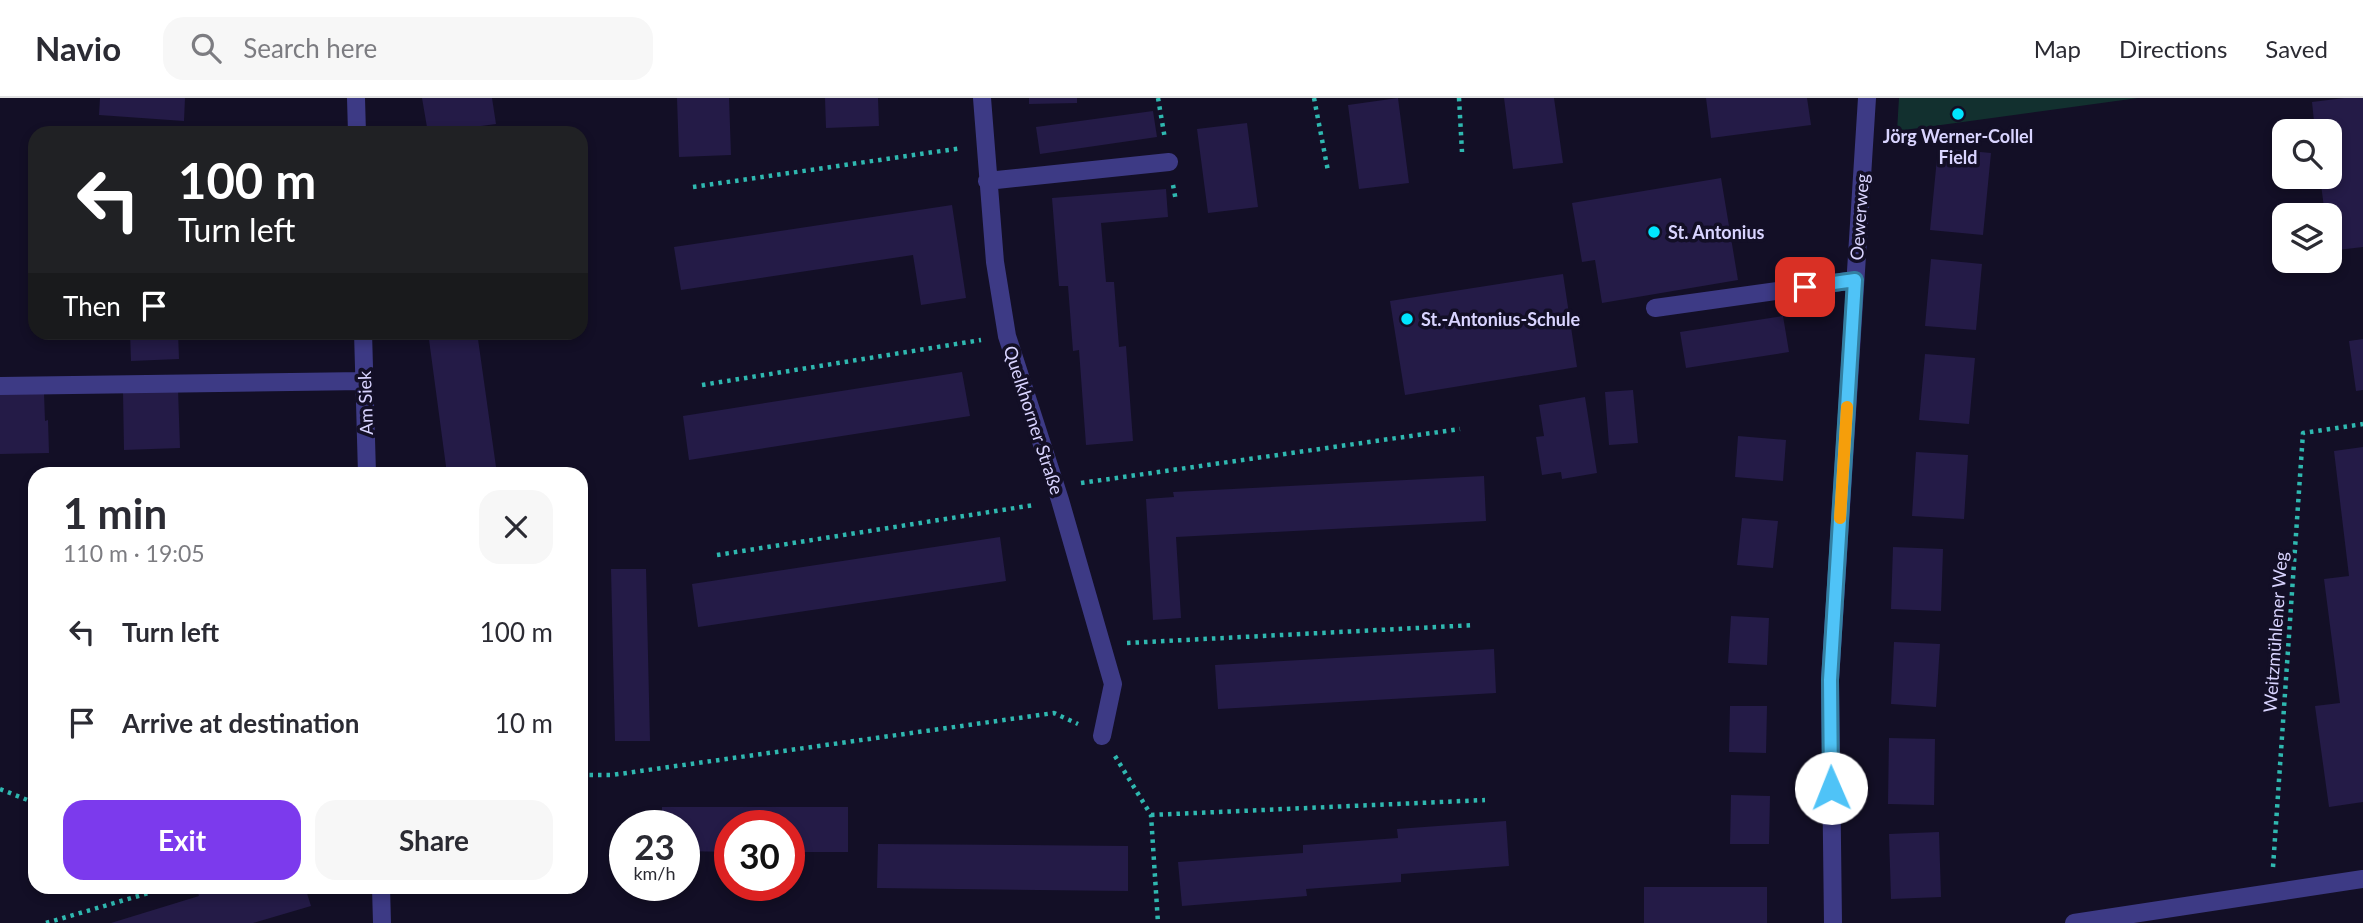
<!DOCTYPE html>
<meta charset="utf-8">
<style>
body{margin:0;font-family:Lato,sans-serif;background:#f7f7f7;color:#2b2b33;height:100vh;display:flex;flex-direction:column;font-size:26px;white-space:nowrap}
*{box-sizing:border-box;margin:0}
p{font-size:23px;color:#7c7c81}
.icon{flex:none;width:38px;height:38px;fill:none;stroke:currentColor;stroke-width:2;stroke-linecap:round;stroke-linejoin:round}
.map{position:relative;flex:1;overflow:hidden}
.panel{position:absolute;left:28px;top:369px;width:560px;height:427px;display:flex;flex-direction:column;background:#fff;border-radius:21px;box-shadow:0 4px 10px #0003}
.panel>*{flex:none}
.top-card{position:absolute;left:28px;top:28px;width:560px;height:214px;border-radius:21px;box-shadow:0 4px 10px #0003;background:#202124;color:#fff;overflow:hidden}
.buttons{position:absolute;left:2272px;top:21px;display:grid;gap:14px}
.buttons a{display:grid;place-items:center;width:70px;height:70px;border-radius:14px;background:#fff;box-shadow:0 4px 10px #0003;font-size:35px}
.speed{position:absolute;left:609px;top:712px;display:flex;gap:14px;font-size:35px;font-weight:700;text-align:center}
.speed>*{display:grid;place-content:center;width:91px;height:91px;border-radius:50%;background:#fff;box-shadow:0 4px 10px #0003;line-height:1}
.speed small{font-size:18px;font-weight:400}
.speed .limit{border:10px solid #d22;background:#fff;color:#111}
.pin{position:absolute;display:grid;place-items:center;width:60px;height:60px;color:#fff;margin:-30px;border-radius:14px;box-shadow:0 4px 10px #0006}
.me{position:absolute;width:77px;margin:-38px;rotate:359deg;stroke-linejoin:round;filter:drop-shadow(0 0 5px #0008)}
.turn{display:flex;align-items:center;gap:24px;height:147px;padding:0 35px;font-size:32px}
.turn .icon{width:91px;height:91px;stroke-width:2.5}
.turn b{display:block;font-size:49px;line-height:60px}
.then{display:flex;align-items:center;height:66px;padding:0 35px;background:#0003;gap:14px;font-size:26px}
.round{display:grid;place-items:center;flex:none;width:74px;height:74px;border-radius:21px;background:#f7f7f7}
.headline{display:flex;align-items:center;justify-content:space-between;height:119px;padding:0 35px}
h1{font-size:42px;font-weight:700;line-height:52px}
.button{display:flex;gap:14px;margin-top:auto;padding:14px 35px}
.button a{flex:1;height:80px;border-radius:21px;background:#7c3aed;color:#fff;font-size:28px;font-weight:700;line-height:80px;text-align:center}
.button a+a{background:#f7f7f7;color:#2b2b33}
ul{padding:0;list-style:none}
li{display:flex;align-items:center;gap:21px;height:91px;padding:0 35px}
li div{flex:1}
li b{display:block;font-size:26px}
li em{font-style:normal}
header{display:flex;align-items:center;gap:42px;box-sizing:border-box;height:98px;padding:0 35px;background:#fff;border-bottom:2px solid #e1e1e2}
header strong{font-size:33px}
nav{display:flex;gap:38px;margin-inline-start:auto;font-size:24px}
.search{width:490px;height:63px;background:#f7f7f7;display:flex;align-items:center;gap:18px;box-sizing:border-box;padding:0 24px;border-radius:21px;color:#7c7c81;font-size:26px}
.map>svg:first-child{display:block}
</style>
<header>
<strong>Navio</strong>
<div class="search"><svg class="icon" aria-label="search" viewBox="0 0 24 24"><circle cx="10" cy="10" r="6"/><path d="M15 15l6 6"/></svg>Search here</div>
<nav><a>Map</a><a>Directions</a><a>Saved</a></nav>
</header>
<div class="map">
<svg width="2363" height="825" viewBox="0 0 2363 825">
<rect width="100%" height="100%" fill="#130f26"/>
<!-- green -->
<path fill="#12302f" d="M1899 0H2138L1897 33Z"/>
<!-- building -->
<path fill="#241b47" d="M100 0H185L184 23 99 17Z
M422 0H492L496 26 428 35Z
M677 0H729L731 57 679 59Z
M825 0H878L879 28 826 30Z
M1029 0H1077V5L1029 6Z
M1398 0 1409 85 1359 91 1348 7Z
M1504 0H1554L1563 65 1513 71Z
M1706 0H1807L1811 27 1711 40Z
M2344 0H2363V149L2329 153V117H2325L2320 79H2329V33H2315L2312 4Z
M1153 13 1157 39 1040 56 1036 29Z
M1247 25 1258 109 1208 115 1197 31Z
M1938 50 1991 55 1983 137 1930 132Z
M1721 80 1738 182 1602 205 1595 162 1582 164 1572 105Z
M1166 91 1168 119 1101 125 1106 184H1114L1119 249 1126 248 1133 343 1086 347 1079 252 1073 253 1068 188H1059L1052 100Z
M952 107 966 200 921 207 913 157 681 192 674 149Z
M1931 161 1982 166 1976 232 1925 228Z
M1563 176 1577 269 1405 297 1390 203Z
M1783 218 1789 254 1686 270 1680 234Z
M130 234H178L179 261 131 263Z
M428 234H477L497 376H447Z
M2363 241V292L2356 293 2349 243Z
M1925 256 1975 260 1969 326 1919 322Z
M962 274 970 318 689 362 683 318Z
M178 291 180 350 124 352 123 293Z
M1633 292 1638 345 1609 347 1605 294Z
M44 295 45 323 48 322 49 355 0 356V296Z
M1585 299 1597 375 1562 381 1561 374 1542 377 1536 339 1544 338 1539 307Z
M1738 338 1786 342 1783 383 1735 379Z
M2363 349V704L2329 709 2315 608 2340 605 2324 481 2349 478 2334 353Z
M1916 354 1968 357 1964 421 1912 418Z
M1484 378 1486 423 1176 439 1181 520 1153 522 1146 401 1174 399 1173 394Z
M1742 420 1778 423 1773 470 1737 467Z
M1000 439 1006 483 698 529 692 486Z
M1893 449 1943 451 1941 513 1891 511Z
M611 471H646L650 643H615Z
M1731 518 1769 520 1767 567 1728 565Z
M1894 544 1940 546 1936 609 1891 606Z
M1494 551 1496 595 1218 611 1215 567Z
M1730 608H1767L1766 655 1729 654Z
M1889 640 1935 641 1934 707 1888 706Z
M1731 697 1770 698 1769 746H1730Z
M662 709H848V754H789V728H730V754L684 753V728H662Z
M1506 723 1509 768 1401 776V784L1306 791 1307 798 1182 808 1178 764 1303 755V747L1398 740 1397 731Z
M1939 734 1941 799 1891 801 1889 736Z
M878 746 1128 748V793L877 790Z
M196 789H305L311 808 253 825H111L199 798Z
M1644 789H1767V825H1644Z"/>
<g fill="none" stroke-linecap="round" stroke-linejoin="round">
<!-- path -->
<path stroke="#2fb8b0" stroke-width="4.5" stroke-dasharray="3.5 5" stroke-linecap="butt" d="M1158 0 1165 41
M1314 0 1328 73
M1459 0 1462 54
M1173 87 1176 103
M693 89 962 50
M702 287 981 242
M1081 385 1460 331
M717 457 1034 407
M1127 545 1475 527
M1115 658 1151 717 1158 825
M581 677H612L1054 615 1078 626
M0 691 35 705
M1151 717 1485 702
M2273 769 2303 335 2363 326
M46 825 169 789"/>
<!-- minor -->
<path stroke="#3d3a85" stroke-width="18" d="M356 0 357 35
M982 0 995 164 1007 238 1060 402 1113 586 1102 638
M987 83 1169 64
M1655 210 1855 182
M363 234 367 376
M0 288 364 283
M381 789 382 825
M1833 825 1830 582 1867 0
M2074 825 2363 781"/>
</g>
<g fill="none" stroke-linecap="round" stroke-linejoin="round">
<!-- route casing -->
<g stroke="#337fa1" stroke-width="18">
<path id="route" d="M1805 189 1855 182 1830 582 1831 690"/>
</g>
<!-- route -->
<use href="#route" stroke="#4fc3f7" stroke-width="12"/>
<!-- slow -->
<path stroke="#f59e0b" stroke-width="12" d="M1840 420 1847 309"/>
</g>
<!-- markers -->
<g fill="#00e5ff" stroke="#130f26" stroke-width="2.5">
<circle cx="1958" cy="16" r="7"/>
<circle cx="1654" cy="134" r="7"/>
<circle cx="1407" cy="221" r="7"/>
</g>
<g text-anchor="middle" dominant-baseline="central" stroke-width="7" stroke-linejoin="round" paint-order="stroke">
<!-- poi labels -->
<g font-size="18" font-weight="bold" fill="#d9d4ff" stroke="#130f26" text-anchor="start">
<text x="1958" y="38" text-anchor="middle">Jörg Werner-Collel<tspan x="1958" dy="21">Field</tspan></text>
<text x="1668" y="134">St. Antonius</text>
<text x="1421" y="221">St.-Antonius-Schule</text>
</g>
<!-- street labels -->
<g font-size="18" fill="#d9d4ff" stroke="#130f26">
<text transform="translate(1859 119) rotate(-86)">Oewerweg</text>
<text transform="translate(365 305) rotate(-92)">Am Siek</text>
<text transform="translate(1034 322) rotate(72)">Quelkhorner Straße</text>
<text transform="translate(2275 534) rotate(-86)">Weitzmühlener Weg</text>
</g>
</g>
</svg>
<div class="buttons">
<a><svg class="icon" aria-label="search" viewBox="0 0 24 24"><circle cx="10" cy="10" r="6"/><path d="M15 15l6 6"/></svg></a>
<a><svg class="icon" aria-label="layers" viewBox="0 0 24 24"><path d="M12 4l9 5-9 5-9-5zM3 14l9 5 9-5"/></svg></a>
</div>
<div class="speed"><div>23<small>km/h</small></div><div class="limit">30</div></div>
<div class="pin" style="left:1805px;top:189px;background:#d93025"><svg class="icon" aria-label="arrive" viewBox="0 0 24 24"><path d="M6 21V4h12l-3 4 3 4H6"/></svg></div>
<svg class="me" style="left:1831px;top:690px" viewBox="-20 -20 40 40"><circle r="19" fill="#fff"/><path d="M0-13L10 11 0 6-10 11z" fill="#4fc3f7"/></svg>
<div class="top-card">
<div class="turn"><svg class="icon" aria-label="left" viewBox="0 0 24 24"><path d="M17 20v-9H6M10 6l-5 5 5 5"/></svg><div><b>100 m</b>Turn left</div></div>
<div class="then">Then<svg class="icon" aria-label="arrive" viewBox="0 0 24 24"><path d="M6 21V4h12l-3 4 3 4H6"/></svg></div>
</div>
<section class="panel">
<div class="headline"><div><h1>1 min</h1><p>110 m · 19:05</p></div><a class="round"><svg class="icon" aria-label="close" viewBox="0 0 24 24"><path d="M6 6l12 12M18 6L6 18"/></svg></a></div>
<ul>
<li><svg class="icon" aria-label="left" viewBox="0 0 24 24"><path d="M17 20v-9H6M10 6l-5 5 5 5"/></svg><div><b>Turn left</b></div><em>100 m</em></li>
<li><svg class="icon" aria-label="arrive" viewBox="0 0 24 24"><path d="M6 21V4h12l-3 4 3 4H6"/></svg><div><b>Arrive at destination</b></div><em>10 m</em></li>
</ul>
<div class="button"><a>Exit</a><a>Share</a></div>
</section>
</div>
